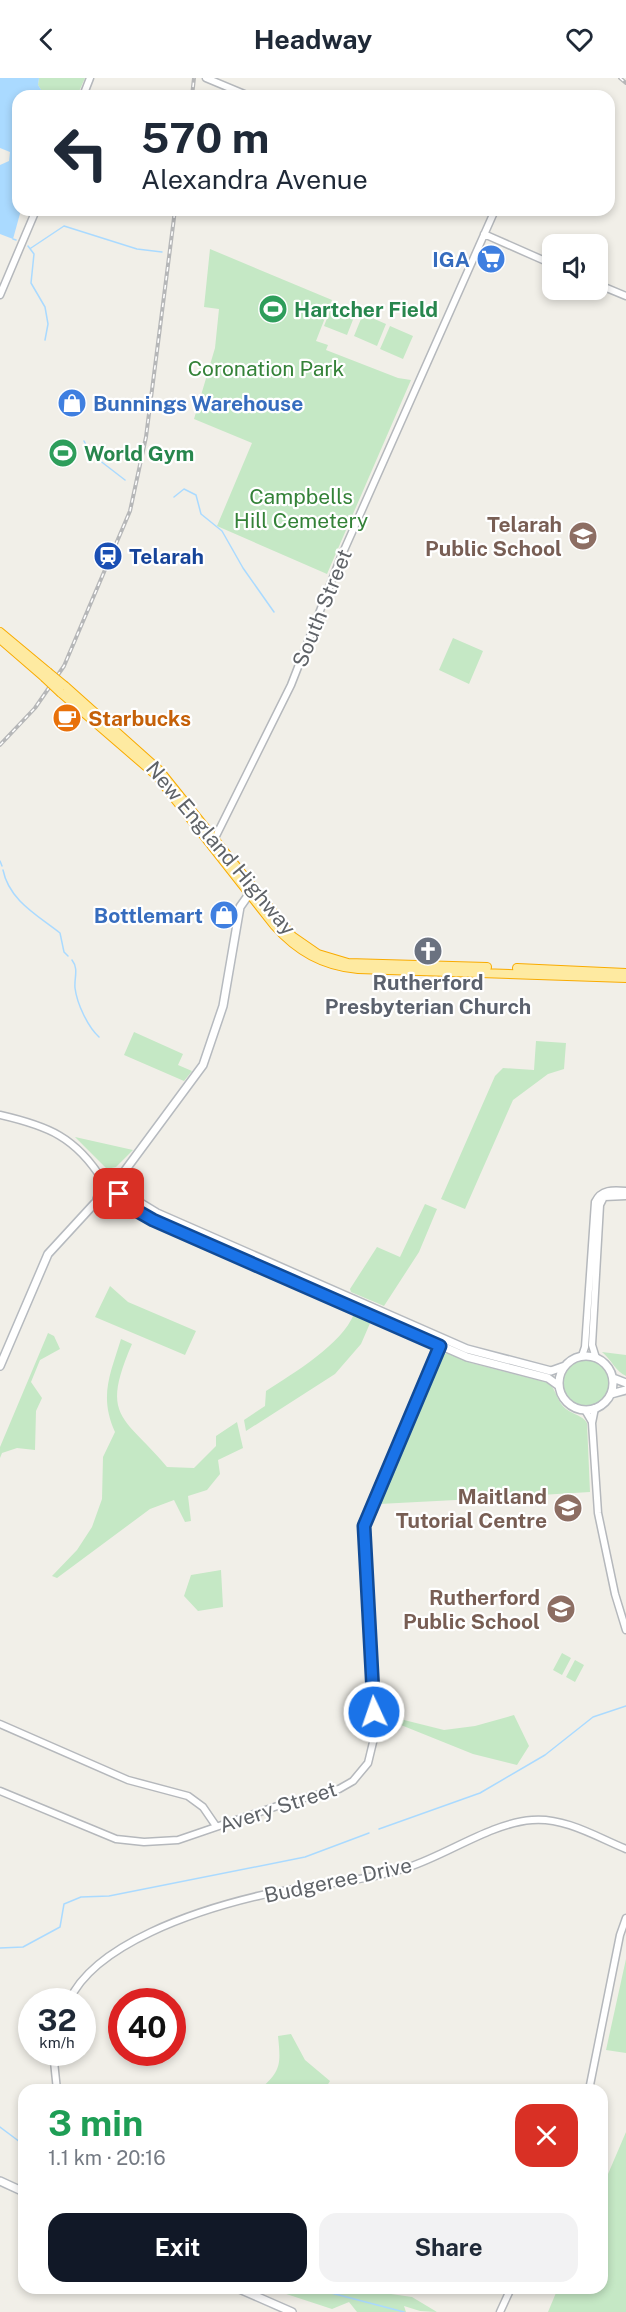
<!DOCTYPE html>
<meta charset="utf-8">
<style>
body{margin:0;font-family:"Public Sans",sans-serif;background:#f2f2f3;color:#1f2937;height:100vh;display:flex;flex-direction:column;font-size:22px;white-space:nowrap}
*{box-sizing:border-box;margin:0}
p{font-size:20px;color:#747a83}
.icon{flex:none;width:33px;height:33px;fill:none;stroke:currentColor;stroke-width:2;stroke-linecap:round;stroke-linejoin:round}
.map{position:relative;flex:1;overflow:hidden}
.panel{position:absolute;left:18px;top:2006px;width:590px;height:210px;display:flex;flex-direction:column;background:#fff;border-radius:18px;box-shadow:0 3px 9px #0003}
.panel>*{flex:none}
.guide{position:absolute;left:12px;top:12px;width:603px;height:126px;border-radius:18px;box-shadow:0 3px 9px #0003;background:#fff;color:#1f2937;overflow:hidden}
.tools{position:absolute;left:542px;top:156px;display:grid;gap:12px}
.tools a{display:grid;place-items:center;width:66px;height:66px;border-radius:12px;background:#fff;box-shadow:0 3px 9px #0003;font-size:30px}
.speed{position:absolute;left:18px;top:1910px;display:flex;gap:12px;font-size:30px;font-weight:700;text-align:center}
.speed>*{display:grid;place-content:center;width:78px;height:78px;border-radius:50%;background:#fff;box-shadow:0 3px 9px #0003;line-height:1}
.speed small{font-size:15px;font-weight:400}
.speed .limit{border:9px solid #d22;background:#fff;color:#111}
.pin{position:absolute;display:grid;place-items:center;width:51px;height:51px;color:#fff;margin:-26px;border-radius:12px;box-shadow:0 3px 9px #0006}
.me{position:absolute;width:66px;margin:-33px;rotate:357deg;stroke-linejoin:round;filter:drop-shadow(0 0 4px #0008)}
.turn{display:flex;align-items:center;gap:21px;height:126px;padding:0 30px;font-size:27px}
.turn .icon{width:78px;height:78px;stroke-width:2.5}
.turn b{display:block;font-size:42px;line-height:51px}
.round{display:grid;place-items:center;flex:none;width:63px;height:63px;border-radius:18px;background:#f2f2f3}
.overview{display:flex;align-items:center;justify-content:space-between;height:102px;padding:0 30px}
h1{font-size:36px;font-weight:700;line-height:45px;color:#1e9e55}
.primary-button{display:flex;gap:12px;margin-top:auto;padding:12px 30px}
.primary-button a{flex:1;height:69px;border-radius:18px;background:#111827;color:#fff;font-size:24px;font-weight:700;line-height:69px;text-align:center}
.primary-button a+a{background:#f2f2f3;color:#1f2937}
header{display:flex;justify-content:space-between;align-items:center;height:78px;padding:0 30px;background:#fff;font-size:27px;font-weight:700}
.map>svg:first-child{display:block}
</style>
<header><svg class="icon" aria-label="back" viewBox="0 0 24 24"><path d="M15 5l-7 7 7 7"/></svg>Headway<svg class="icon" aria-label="heart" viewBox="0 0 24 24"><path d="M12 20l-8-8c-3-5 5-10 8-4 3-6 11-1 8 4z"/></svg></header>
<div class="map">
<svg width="626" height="2234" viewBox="0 0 626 2234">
<rect width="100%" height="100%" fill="#f1efe8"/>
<!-- green -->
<path fill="#c5e8c5" d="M39 0H85L77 18H45L38 7Z
M210 171 332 222 316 263 328 267 326 272 398 300 411 302 327 496 217 448 252 365 194 341 215 270 219 231 204 229Z
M333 225 356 234 347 257 324 248Z
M363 236 386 246 377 268 354 258Z
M390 248 413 258 403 281 380 271Z
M453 560 483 573 469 606 439 592Z
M134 954 183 976 178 987 192 993 184 1003 124 977Z
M536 963 566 965 564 991 548 996 513 1022 465 1131 441 1121 495 998 503 990 534 992Z
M75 1059 133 1072 116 1089 107 1091Z
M425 1126 437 1131 419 1174 384 1228 351 1214 350 1211 377 1169 400 1179Z
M110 1208 128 1224 196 1253 185 1277 95 1239Z
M354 1236 371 1243 361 1266 335 1296 246 1353 244 1342 265 1328 266 1313C294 1295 342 1266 354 1236Z
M48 1255 54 1258 60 1271 40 1282 31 1304 42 1320 36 1333 35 1372 17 1370 2 1375 0 1380V1369Z
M121 1261 132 1266C100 1340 123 1337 167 1389L194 1390 216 1368V1358L237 1344 243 1370 218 1382 220 1396 207 1412 188 1418 191 1443 185 1444 174 1422 150 1431 57 1500 52 1498 77 1472 92 1449 102 1421 103 1379 115 1354C99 1318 110 1297 121 1261Z
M602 1274 626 1277V1298C616 1294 611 1281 602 1274Z
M447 1275 471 1285 549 1305C557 1313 557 1324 566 1331 574 1337 582 1337 587 1345L590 1414 524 1418 512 1423 475 1421 379 1426 444 1276Z
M563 1305a24 24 0 1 1 48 0a24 24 0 1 1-48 0Z
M221 1492 223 1529 198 1533 184 1518 191 1497Z
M562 1575 571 1580 562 1597 553 1592Z
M575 1582 584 1587 575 1604 566 1599Z
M514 1637 529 1668 517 1687 473 1676 381 1639 388 1638 444 1652 475 1648Z
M626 1881V1975L606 1972Z
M291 1956 305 1982 330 2003 325 2011 259 2012C281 1993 281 1987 278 1958Z
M626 2054V2234H548L558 2210H602V2110Z
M268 2210H366L370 2213 412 2219 437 2234 420 2233 404 2228 406 2234H357L349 2224 332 2231Z"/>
<!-- water -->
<path fill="#aadaff" d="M0 0H39L38 7 45 18H18V74L15 76V92L18 94V132H21L13 161 0 156V87L9 83 10 74 0 70Z"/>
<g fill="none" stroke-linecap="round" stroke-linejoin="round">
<!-- stream -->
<path stroke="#aadaff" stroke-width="1.5" d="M13 161 16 162
M28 168 34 176 31 205 45 229 48 246 45 262
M31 170 64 148 137 171 162 174
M84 363 90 375 125 402
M174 419 184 411 196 417 201 436 222 453 243 490 274 534
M0 783 2 788
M3 792C9 822 37 837 60 855L64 874 68 878
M72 882C79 891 74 900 75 910 77 926 88 949 99 959
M379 1751 480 1715 545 1677 593 1639 626 1628
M0 1870 23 1869 60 1849 64 1826 81 1819 109 1818 305 1779 369 1755
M0 2049 24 2067
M312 2210 404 2234"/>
<!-- tertiary casing -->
<g stroke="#b5b8bc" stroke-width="9">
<path id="tertiary" d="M206 0 249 18
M83 18 90 0
M484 156 552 186
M597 206 626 218
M0 217 36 132
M215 760 291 607 341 479 495 132
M0 1037C48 1048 76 1059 103 1103
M582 1278 585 1269 595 1124C601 1111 613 1112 626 1113
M596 1280 592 1267 600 1127 604 1119 626 1118
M595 1330 592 1345 598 1435 615 1516 626 1552
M585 1332 592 1344
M0 1646 128 1702 188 1718 203 1729 216 1748
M0 1713 116 1761 144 1764 178 1762 289 1724 339 1711 353 1703 368 1685 375 1656 364 1448 441 1265
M69 1923C95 1865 199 1832 258 1818 307 1806 361 1805 409 1789 448 1776 492 1745 532 1742 564 1739 597 1759 626 1771
M53 1974 57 2012
M589 2012 620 1857 626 1840
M500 2234 511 2210"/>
</g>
<!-- secondary casing -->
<g stroke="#b6babf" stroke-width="10">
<path id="secondary" d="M118 1102 203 987 223 928 240 829 252 812
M103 1105 106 1111 113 1112
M119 1105 139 1124 157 1135 467 1271 551 1293 565 1288
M112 1113 153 1142 467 1279 548 1300 559 1308
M97 1121 106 1099 114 1098 118 1103
M559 1305a27 27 0 1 1 54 0a27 27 0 1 1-54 0Z
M0 1288 48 1176 94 1126 110 1113
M613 1300 626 1305
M611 1316 626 1312
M0 2103 24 2114
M237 2210 292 2234"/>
</g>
<!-- trunk casing -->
<g stroke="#f9ab00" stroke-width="10">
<path id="trunk" d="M0 554 48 594
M0 561 44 599
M65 608 159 692 292 858 318 876 348 885 487 889
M61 615 156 697 274 847C297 873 323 888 358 891L626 900
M517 890 626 895"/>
</g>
<!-- tertiary -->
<use href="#tertiary" stroke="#fff" stroke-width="6"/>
<!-- secondary -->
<use href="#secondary" stroke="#fff" stroke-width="7"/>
<!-- trunk -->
<use href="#trunk" stroke="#feeaa1" stroke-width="8"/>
<!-- rail casing -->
<g stroke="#b6b7b8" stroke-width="4">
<path id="rail" d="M620 0 626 5
M192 18 194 0
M0 667 35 630 64 588 130 433 146 359 175 132"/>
</g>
<!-- rail -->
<use href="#rail" stroke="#fff" stroke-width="1.5" stroke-dasharray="4.5" stroke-linecap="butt"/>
<!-- trunk-bridge casing -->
<g stroke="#f9ab00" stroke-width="10" stroke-linecap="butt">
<path id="trunk-bridge" d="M48 594 65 608
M44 599 61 615"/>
</g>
<!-- trunk-bridge -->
<use href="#trunk-bridge" stroke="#feeaa1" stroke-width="8"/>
</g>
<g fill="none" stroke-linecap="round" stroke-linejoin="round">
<!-- route casing -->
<g stroke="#114b97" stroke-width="15">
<path id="route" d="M119 1116 139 1134 153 1142 440 1268 364 1448 374 1634"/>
</g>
<!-- route -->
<use href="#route" stroke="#1a73e8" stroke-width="10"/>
</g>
<!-- icons -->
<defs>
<g id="supermarket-disc" transform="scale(1.5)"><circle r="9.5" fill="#3f7fe0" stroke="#fff"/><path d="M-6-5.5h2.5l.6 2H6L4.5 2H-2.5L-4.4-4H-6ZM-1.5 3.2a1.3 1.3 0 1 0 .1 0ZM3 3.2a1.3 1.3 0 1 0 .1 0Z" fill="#fff"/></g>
<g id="stadium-disc" transform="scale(1.5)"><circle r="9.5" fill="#2e9e5b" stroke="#fff"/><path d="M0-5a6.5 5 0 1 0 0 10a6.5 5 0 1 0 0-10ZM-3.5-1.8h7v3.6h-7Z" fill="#fff"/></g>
<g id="shop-disc" transform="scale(1.5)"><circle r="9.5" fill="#3f7fe0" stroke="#fff"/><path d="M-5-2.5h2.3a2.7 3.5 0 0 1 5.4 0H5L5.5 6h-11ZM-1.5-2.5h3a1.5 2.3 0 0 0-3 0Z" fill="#fff"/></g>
<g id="school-disc" transform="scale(1.5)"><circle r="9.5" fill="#8d6e63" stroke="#fff"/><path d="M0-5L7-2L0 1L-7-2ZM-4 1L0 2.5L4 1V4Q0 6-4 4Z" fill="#fff"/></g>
<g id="station-disc" transform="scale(1.5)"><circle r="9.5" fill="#1a4fb4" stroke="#fff"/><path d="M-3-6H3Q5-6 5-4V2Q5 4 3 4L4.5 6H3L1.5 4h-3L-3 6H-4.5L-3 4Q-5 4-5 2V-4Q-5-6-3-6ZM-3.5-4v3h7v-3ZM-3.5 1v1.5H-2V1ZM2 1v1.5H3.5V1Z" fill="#fff"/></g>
<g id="cafe-disc" transform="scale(1.5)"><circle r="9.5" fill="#e8710a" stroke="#fff"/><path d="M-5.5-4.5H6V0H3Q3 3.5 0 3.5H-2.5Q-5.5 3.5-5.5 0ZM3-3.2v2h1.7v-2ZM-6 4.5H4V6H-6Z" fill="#fff"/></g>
<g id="church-disc" transform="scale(1.5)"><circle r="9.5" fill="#6b7280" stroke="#fff"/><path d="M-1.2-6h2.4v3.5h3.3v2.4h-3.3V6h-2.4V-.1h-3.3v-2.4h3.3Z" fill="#fff"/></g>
</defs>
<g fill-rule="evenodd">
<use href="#supermarket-disc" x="491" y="181"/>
<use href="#stadium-disc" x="273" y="231"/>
<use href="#shop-disc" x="72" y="325"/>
<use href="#stadium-disc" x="63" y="375"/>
<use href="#school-disc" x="583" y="458"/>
<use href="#station-disc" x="108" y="478"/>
<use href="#cafe-disc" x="67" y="640"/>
<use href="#shop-disc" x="224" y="837"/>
<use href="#church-disc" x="428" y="873"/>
<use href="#school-disc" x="568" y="1430"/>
<use href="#school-disc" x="561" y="1531"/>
</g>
<g text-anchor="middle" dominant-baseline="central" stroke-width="4.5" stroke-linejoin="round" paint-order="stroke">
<!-- shop labels -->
<g font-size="21" font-weight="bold" fill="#366cbe" stroke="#fff" text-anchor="end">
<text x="470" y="181">IGA</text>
<text x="93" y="325" text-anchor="start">Bunnings Warehouse</text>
<text x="203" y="837">Bottlemart</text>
</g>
<!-- leisure labels -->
<g font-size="21" font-weight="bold" fill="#27864d" stroke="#fff" text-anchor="start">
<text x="294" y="231">Hartcher Field</text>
<text x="84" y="375">World Gym</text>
</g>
<!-- park labels -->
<g font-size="21" fill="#348238" stroke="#fff">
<text x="266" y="290">Coronation Park</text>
<text x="301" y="418">Campbells<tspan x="301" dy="24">Hill Cemetery</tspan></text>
</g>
<!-- education labels -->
<g font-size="21" font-weight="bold" fill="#785e54" stroke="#fff" text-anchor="end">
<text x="562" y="446">Telarah<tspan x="562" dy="24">Public School</tspan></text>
<text x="547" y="1418">Maitland<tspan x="547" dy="24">Tutorial Centre</tspan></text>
<text x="540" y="1519">Rutherford<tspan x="540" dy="24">Public School</tspan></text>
</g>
<!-- transit labels -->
<g font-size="21" font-weight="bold" fill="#164399" stroke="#fff" text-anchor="start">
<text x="129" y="478">Telarah</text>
</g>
<!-- street labels -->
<g font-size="21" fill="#5f6368" stroke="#fff">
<text transform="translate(322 530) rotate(-68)">South Street</text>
<text transform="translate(221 770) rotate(50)">New England Highway</text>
<text transform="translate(278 1729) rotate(-18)">Avery Street</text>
<text transform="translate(338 1802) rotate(-12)">Budgeree Drive</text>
</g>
<!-- food labels -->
<g font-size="21" font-weight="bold" fill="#c56008" stroke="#fff" text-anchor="start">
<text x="88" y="640">Starbucks</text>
</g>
<!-- worship labels -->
<g font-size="21" font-weight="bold" fill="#5b616d" stroke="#fff">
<text x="428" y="904">Rutherford<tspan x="428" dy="24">Presbyterian Church</tspan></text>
</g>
</g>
</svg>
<div class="tools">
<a><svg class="icon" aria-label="sound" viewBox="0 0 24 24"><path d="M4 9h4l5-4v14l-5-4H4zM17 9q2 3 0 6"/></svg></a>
</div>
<div class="speed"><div>32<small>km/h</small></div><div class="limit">40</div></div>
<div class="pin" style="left:119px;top:1116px;background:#d93025"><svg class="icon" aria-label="arrive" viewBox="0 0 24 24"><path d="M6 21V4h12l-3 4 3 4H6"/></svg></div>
<svg class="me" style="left:374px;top:1634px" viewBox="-20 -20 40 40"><circle r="17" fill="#1a73e8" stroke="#fff" stroke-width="3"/><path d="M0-11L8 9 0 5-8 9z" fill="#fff"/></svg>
<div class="guide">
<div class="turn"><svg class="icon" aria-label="left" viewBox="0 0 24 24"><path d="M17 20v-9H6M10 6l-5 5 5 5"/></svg><div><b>570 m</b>Alexandra Avenue</div></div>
</div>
<section class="panel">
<div class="overview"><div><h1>3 min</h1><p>1.1 km · 20:16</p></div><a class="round" style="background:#d93025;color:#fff"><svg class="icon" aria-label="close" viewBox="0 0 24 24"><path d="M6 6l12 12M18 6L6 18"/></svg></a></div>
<div class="primary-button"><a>Exit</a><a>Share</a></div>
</section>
</div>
